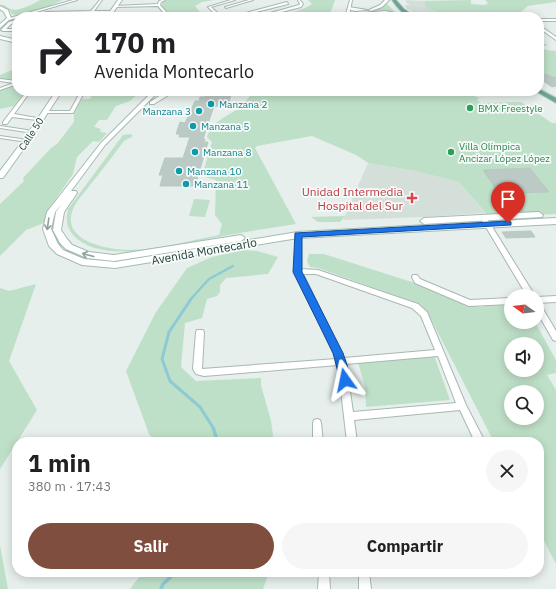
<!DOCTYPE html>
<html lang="es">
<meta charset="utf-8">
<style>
body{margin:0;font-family:"IBM Plex Sans",sans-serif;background:#f6f6f6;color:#202124;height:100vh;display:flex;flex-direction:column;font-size:15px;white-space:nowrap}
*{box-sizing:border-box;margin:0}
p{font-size:13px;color:#757577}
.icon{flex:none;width:22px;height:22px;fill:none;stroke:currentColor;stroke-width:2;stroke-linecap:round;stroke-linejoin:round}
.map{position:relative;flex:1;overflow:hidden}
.sheet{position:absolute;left:12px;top:437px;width:532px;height:140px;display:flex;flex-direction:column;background:#fff;border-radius:16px;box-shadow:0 2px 10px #0003}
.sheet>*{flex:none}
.hud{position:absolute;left:12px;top:12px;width:532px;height:84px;border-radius:16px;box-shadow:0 2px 10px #0003;background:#fff;color:#202124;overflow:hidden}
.needle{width:26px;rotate:285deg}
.fabs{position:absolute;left:504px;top:289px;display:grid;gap:8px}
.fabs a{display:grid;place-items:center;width:40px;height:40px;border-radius:50%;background:#fff;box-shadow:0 2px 10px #0003;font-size:20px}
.pin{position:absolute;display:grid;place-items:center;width:34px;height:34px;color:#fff;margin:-41px -17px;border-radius:50% 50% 50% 0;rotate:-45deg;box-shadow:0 0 4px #0007}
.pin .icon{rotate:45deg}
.me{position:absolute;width:44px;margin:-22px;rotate:348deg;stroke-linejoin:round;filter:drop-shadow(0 0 3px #0008)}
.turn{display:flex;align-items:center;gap:14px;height:84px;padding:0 16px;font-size:18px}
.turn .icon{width:52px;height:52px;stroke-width:2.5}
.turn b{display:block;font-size:28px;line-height:34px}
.round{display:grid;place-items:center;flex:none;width:42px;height:42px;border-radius:21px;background:#f6f6f6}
.headline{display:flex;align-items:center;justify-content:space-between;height:68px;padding:0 16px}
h1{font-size:24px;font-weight:700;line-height:30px}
.button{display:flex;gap:8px;margin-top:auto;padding:8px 16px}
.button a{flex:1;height:46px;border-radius:24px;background:#7f4e3f;color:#fff;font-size:16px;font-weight:700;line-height:46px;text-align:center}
.button a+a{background:#f6f6f6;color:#202124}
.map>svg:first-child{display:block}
</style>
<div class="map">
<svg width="556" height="589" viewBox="0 0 556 589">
<rect width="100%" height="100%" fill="#e6efeb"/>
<!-- built -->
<path fill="#d4dfda" d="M404 0 425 1 433 10 442 15 426 17 416 14 406 8 405 5H409V4L406 3V1Z
M368 163 415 171 459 182 485 213 423 217 343 220Z"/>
<!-- green -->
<path fill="#bfe0c8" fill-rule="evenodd" d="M40 0H62C48 7 29 17 12 14L8 9 0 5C4 4 7 8 11 9 19 12 33 4 40 0Z
M166 0H214L202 2 195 6 204 17H174L161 6 163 2Z
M308 0H335L329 17H262C280 13 296 15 312 4Z
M471 0V4L485 5 488 3 485 0H556V2L528 6 518 14 522 17H448L442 15 425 6V1H421Z
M386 3 396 13 387 12 407 17H350L371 12H385C373 9 361 15 349 16L375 10Z
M539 41 548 45 541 47 546 50 556 51V78L539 72Z
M17 68V80L0 79V75Z
M17 83V91H27L14 106 0 109V90Z
M102 91 140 92 130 101 116 106 107 120H99L94 127 101 129 100 132 107 133 99 142 93 141 77 157 73 174 48 210 44 223 26 230 0 256V204L24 181 23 178 51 148 57 144 74 122V113L82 99H90L93 93H101Z
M252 91H504L474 96 479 98 477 100 481 103 521 102 552 123H556V214L489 217 459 182 415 171 368 163 356 155 312 136 257 146 255 148 296 224C270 228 244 232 218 237 180 244 102 267 73 235 66 226 66 220 68 209L123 135 131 134 133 136 124 141C113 156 102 170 90 185 84 193 75 202 72 212 68 224 74 234 85 240 125 261 176 243 219 235L222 224 215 215 216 180 202 176 212 142 207 137C212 122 224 118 236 110 242 106 247 99 252 94Z
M194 199 210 200 205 217 189 216Z
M345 216 340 222H318L311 217Z
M244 250 257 251 278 257 268 274 226 278 220 285V292L217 296 207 299 202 318 185 323 181 367 196 381 261 378V385L271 421 274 442H155L149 434 126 371 156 312 187 268 212 257Z
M309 254H324L415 283 470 306 484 307 482 304 511 303V322H535L556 360V373L547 375 556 390V564L539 531V442H494L432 321 423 307 417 303 318 268 310 267 307 261ZM511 344H537V370H511ZM511 392H537V418H511Z
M36 284 9 361 37 410 0 469V288L9 291Z
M434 355 450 400 366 407 365 386 358 363Z
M0 545 8 589H0Z
M143 572H269L263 589H130Z"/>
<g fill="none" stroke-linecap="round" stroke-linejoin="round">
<!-- stream-far2 -->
<path stroke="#8ec9d4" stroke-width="2.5" d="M190 300 209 279 233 266"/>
<!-- stream-far1 -->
<path stroke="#8ec9d4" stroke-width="3" d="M191 299 169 332 162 359 170 381 200 407 214 429"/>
<!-- stream -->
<path stroke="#8ec9d4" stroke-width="3.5" d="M213 428 218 442
M161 589 163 584 176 572"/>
</g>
<!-- building -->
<path fill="#bbcac4" stroke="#b8c9c2" d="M539 72 556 78V86L552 87 539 78Z
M206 94H231L228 107 214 106 203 139H205L204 142H208L195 186H160L163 175H159L165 158H183L190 137H179L180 134H176L180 122 185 123 195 101H199L200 97H205Z
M530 168 549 192 512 193 524 211 507 212 503 205H507L483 170Z
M531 231 535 237 506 238 502 232Z"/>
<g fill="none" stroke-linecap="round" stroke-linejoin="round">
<!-- minor casing -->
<g stroke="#a8b8b2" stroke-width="2">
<path id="minor" d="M73 0H77L9 20 6 19Z
M100 0H102L94 11H111L112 13 47 14 36 17H30L47 12 91 11Z
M162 0H165L161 2 160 5 171 17H167L158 6 116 7 115 6 158 4 159 1Z
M231 0H235L211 7 222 17H218L208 7Z
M249 0H253L226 8 225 7Z
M298 0H300L303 4 301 7 262 17H256L299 5 300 4Z
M350 0H352L349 17H345Z
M287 2 288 4 236 17 234 16Z
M539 19H556V21H539Z
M17 20V22L11 24 6 29H17V31H3L1 30 9 22Z
M539 25 556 37V40L539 28Z
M0 79 17 81V84L0 90V88L14 83 0 81Z
M27 91 30 92 14 114 37 118V120L12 117 7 124H3V122Z
M81 91H85L73 113H45L43 112 45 111H70Z
M0 126 27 130 29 131 27 132 0 128Z
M0 136 21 139 23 140 21 141 0 138Z
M483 215 486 217 535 296H527L480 217Z
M298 233 301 235V269L318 270 418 304 427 312 466 405 485 442H475L460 410 354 420 357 442H347L338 365 204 376 196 374 193 369 196 332 197 330H203L204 332 202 369 336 359 295 271V235ZM303 274H316L412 308 421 316 435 350 344 358ZM438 356 456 403 353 412 346 364Z
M413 275H417L420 279 470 300 511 298V304L469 306 415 283 412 277Z
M556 296V302L537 303V297Z
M537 303 540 304 556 331V341L553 340 537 312Z
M317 419 320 420 321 423 323 442H313V423L314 420Z
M319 572H329L330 589H318Z
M359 572H369L371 589H359Z"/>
</g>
<!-- tertiary casing -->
<g stroke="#a8b8b2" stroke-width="2">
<path id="tertiary" d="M118 0H122L110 17H106Z
M385 0H389L382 7 371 11 369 10 380 5Z
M349 7 367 10 355 11 348 9Z
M385 11 399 14 408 17 378 14 348 17 365 13Z"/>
</g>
<!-- secondary casing -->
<g stroke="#a4bbb3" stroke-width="2">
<path id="secondary" d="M0 6 8 10 11 18 0 28V24L7 18 4 12 0 9Z
M0 36 17 40V43L0 39Z
M56 91H62L30 140 3 178H0V171L24 139Z
M153 91H159L105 145 71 191H76L77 193 64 212 61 230 67 239 72 245 89 252 114 255 241 235 245 238 241 241 114 261 87 258 66 249 60 243 53 230 56 212 62 204 55 212 51 229 58 244 63 250 84 259 115 262 298 232 556 218V224L298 238 115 268 82 265 57 254 49 246 43 229 47 212 101 143Z
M167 91H175L154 104H150V102Z
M539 212 543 215 542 217 424 224 420 221 424 218Z"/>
</g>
<!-- primary casing -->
<g stroke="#c2cac8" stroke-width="2">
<path id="primary" d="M392 0H396L404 9 416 17C405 17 398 9 392 0Z
M539 89 556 98V103L537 92 536 91H539Z"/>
</g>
<!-- minor -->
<use href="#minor" fill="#fff" fill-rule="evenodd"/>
<!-- tertiary -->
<use href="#tertiary" fill="#fff" fill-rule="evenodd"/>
<!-- secondary -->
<use href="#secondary" fill="#fff" fill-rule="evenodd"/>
<!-- primary -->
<use href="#primary" fill="#6aa596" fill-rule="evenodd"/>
</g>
<!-- one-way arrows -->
<defs><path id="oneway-shaft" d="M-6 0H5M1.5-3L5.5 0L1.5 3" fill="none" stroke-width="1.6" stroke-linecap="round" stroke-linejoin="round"/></defs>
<g stroke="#92a09c">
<use href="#oneway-shaft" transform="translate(48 224) rotate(98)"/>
<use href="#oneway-shaft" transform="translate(88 255) rotate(-165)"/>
</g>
<!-- route -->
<path fill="#1a73e8" stroke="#114b97" d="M508 221 511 222V225L302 237V272L343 353 348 368 350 380 349 384 345 385 341 384 333 353 293 272 295 233Z"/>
<!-- markers -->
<g fill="#0f9aa8" stroke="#f7fbf9" stroke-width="1.5">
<circle cx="211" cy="104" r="4"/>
<circle cx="199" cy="111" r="4"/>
<circle cx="193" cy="126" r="4"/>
<circle cx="195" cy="152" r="4"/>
<circle cx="179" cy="171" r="4"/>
<circle cx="186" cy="184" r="4"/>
</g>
<g fill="#2e9e5b" stroke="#f7fbf9" stroke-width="1.5">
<circle cx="470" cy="108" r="4"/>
<circle cx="451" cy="152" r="4"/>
</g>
<path fill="#e0444e" stroke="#f7fbf9" stroke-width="1.5" d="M410 192h4v4h4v4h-4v4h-4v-4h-4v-4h4z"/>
<g text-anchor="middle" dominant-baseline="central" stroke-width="3.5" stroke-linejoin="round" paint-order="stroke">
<!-- far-culture labels -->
<g font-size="10" fill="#0d838f" stroke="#f7fbf9" text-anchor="start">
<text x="219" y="104">Manzana 2</text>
<text x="191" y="111" text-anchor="end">Manzana 3</text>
<text x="201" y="126">Manzana 5</text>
<text x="203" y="152">Manzana 8</text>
<text x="187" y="171">Manzana 10</text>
<text x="194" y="184">Manzana 11</text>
</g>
<!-- far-leisure labels -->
<g font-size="10" fill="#27864d" stroke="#f7fbf9" text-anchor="start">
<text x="478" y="108">BMX Freestyle</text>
<text x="459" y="146">Villa Olímpica<tspan x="459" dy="12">Ancízar López López</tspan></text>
</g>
<!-- far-street labels -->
<g font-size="10" fill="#24423a" stroke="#f7fbf9">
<text transform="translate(31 134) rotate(-57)">Calle 50</text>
</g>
<!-- health labels -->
<g font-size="12" fill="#be3a42" stroke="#f7fbf9" text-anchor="end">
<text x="403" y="191">Unidad Intermedia<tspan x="403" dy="14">Hospital del Sur</tspan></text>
</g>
<!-- street labels -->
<g font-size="12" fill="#24423a" stroke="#f7fbf9">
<text transform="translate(204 251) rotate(-10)">Avenida Montecarlo</text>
</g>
</g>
</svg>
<div class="fabs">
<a><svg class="needle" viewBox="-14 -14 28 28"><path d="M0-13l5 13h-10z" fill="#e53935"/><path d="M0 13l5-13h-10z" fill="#757577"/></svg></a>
<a><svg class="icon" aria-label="sound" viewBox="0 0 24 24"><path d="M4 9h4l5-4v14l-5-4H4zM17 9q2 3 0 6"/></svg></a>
<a><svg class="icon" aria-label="search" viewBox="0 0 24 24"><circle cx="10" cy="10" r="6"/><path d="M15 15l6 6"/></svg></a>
</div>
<div class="pin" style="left:508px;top:223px;background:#d93025"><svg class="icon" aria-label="arrive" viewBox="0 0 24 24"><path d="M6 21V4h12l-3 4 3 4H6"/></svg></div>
<svg class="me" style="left:345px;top:380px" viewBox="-20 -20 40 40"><path d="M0-17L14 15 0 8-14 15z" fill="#1a73e8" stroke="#fff" stroke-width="4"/></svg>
<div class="hud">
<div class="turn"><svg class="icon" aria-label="right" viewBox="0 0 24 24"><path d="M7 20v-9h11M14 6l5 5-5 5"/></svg><div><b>170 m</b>Avenida Montecarlo</div></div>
</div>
<section class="sheet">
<div class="headline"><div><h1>1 min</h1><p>380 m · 17:43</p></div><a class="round"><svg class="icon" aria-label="close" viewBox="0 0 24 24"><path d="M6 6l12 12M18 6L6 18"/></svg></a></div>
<div class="button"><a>Salir</a><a>Compartir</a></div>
</section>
</div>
